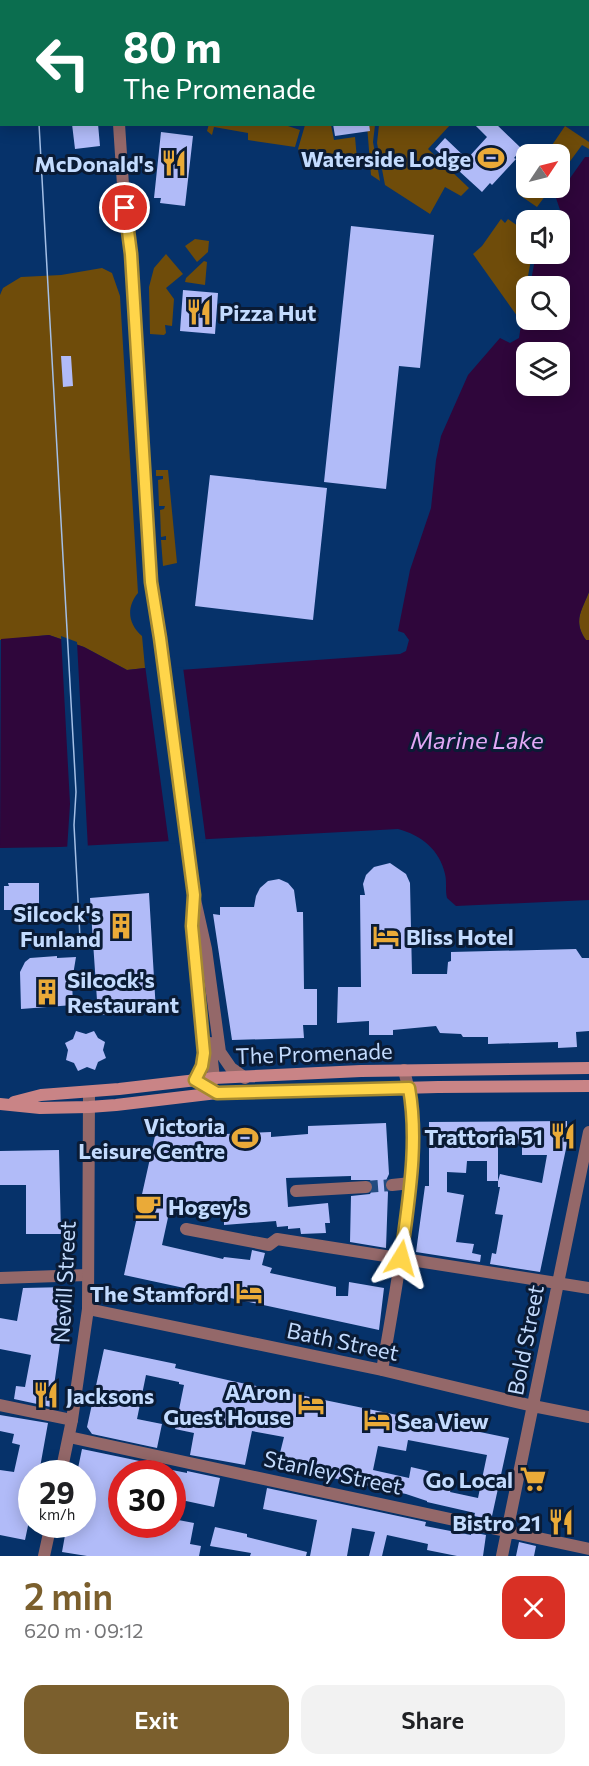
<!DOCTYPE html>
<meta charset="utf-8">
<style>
body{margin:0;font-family:Commissioner,sans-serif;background:#f2f2f2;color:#202124;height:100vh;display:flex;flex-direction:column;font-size:22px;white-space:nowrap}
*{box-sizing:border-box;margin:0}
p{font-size:20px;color:#757577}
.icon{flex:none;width:33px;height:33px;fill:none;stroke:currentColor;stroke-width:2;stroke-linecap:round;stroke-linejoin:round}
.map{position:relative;height:1556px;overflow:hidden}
.side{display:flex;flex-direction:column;background:#fff;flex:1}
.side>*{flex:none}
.top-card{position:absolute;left:0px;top:0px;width:590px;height:126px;box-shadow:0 3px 15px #0003;background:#0b6e4f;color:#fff;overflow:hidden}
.needle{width:39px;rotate:55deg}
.fabs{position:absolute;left:516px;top:144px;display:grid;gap:12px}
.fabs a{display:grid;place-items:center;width:54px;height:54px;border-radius:12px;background:#fff;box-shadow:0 3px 15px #0003;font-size:30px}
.speed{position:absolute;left:18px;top:1460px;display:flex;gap:12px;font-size:30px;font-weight:700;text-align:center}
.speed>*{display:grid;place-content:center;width:78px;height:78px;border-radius:50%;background:#fff;box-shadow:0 3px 15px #0003;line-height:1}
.speed small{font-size:15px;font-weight:400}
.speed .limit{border:9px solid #d22;background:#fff;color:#111}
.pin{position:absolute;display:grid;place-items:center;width:51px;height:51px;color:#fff;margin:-26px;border:3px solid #fff;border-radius:50%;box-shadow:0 2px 6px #0007}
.me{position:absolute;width:66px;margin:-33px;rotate:8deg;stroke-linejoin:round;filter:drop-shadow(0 0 4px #0008)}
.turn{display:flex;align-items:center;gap:21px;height:126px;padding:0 24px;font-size:27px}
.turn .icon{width:78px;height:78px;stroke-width:2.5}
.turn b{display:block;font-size:42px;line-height:51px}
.round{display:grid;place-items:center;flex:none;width:63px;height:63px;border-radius:18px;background:#f2f2f2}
.summary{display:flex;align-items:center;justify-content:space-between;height:102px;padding:0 24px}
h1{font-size:36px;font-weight:600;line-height:45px;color:#7b5f2d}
.action{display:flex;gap:12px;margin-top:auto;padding:12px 24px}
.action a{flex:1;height:69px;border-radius:18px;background:#7b5f2d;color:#fff;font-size:24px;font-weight:600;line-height:69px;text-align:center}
.action a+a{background:#f2f2f2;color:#202124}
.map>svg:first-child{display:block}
</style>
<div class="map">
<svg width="589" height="1556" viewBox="0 0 589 1556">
<rect width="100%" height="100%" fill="#06326a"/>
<!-- green -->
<path fill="#6f4c0a" d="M209 124 285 125 300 130 295 147 248 140V133L214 127 212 135 207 131Z
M305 125H331L334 140 355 137 357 159 336 157 331 162 320 155 302 153 298 149Z
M367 125H375L373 142 380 181 371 175Z
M379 125H450L428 149 469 188 461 196 445 187 430 214 385 185 377 143Z
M565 126 589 142V149L582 145 560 175V154H546Z
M526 182V188H551L537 207 518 194Z
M501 219 505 223 508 219 525 231 526 233V254H532L520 320 473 254 482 246Z
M195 239 209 241 208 252 197 262 185 246Z
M166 254 183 274 166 288 174 299 172 326 165 325 166 333 164 335 150 334 149 287 154 268Z
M204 261 207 262 205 285 185 282 186 278Z
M102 268 112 273 120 296 138 593C126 607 128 624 142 636L145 668 127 670 84 647 49 635 0 640V295L3 288 21 277 61 275Z
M156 470H168L177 563 163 566 161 540H166V536L161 537 160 510 164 509 165 506H159L158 480 163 479V476H156Z
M589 592V640H586C573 621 581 612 589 592Z"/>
<!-- water -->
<path fill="#2f063b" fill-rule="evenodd" d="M585 157H589V592C581 612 573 621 586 640H589V900L456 906 447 898C445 890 447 882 445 874 440 850 421 835 398 829L60 847 0 848 1 639 49 635 84 647 127 670 145 668 166 671 400 654 406 651 409 640 404 633 398 631 410 570 431 508 436 460 441 436 468 375 500 338 510 343 519 338 521 325 524 323 526 306V320H560V286H530L536 254H560V230L566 228 556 198ZM526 352H560V386H526Z"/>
<!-- pier -->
<path fill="#06326a" d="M61 636 77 642 88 849 67 850 70 804Z
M145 665 166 668 183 667 206 842 169 844Z"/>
<!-- building -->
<path fill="#b1bbf8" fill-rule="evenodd" d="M72 124H98L100 146 75 149Z
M333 124H369L370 131 335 136Z
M474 124H496L522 149 514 158 516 159 492 185 490 183 482 192 435 149 445 138 467 159 487 137Z
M161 132 193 136 185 206 160 203 161 198H154Z
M351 226 434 235 420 368 399 366 386 489 324 482Z
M183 290 218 293 215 334 180 331Z
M61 356H71L73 386 63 387Z
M210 475 327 488 313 620 195 606Z
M390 863 406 874 410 883 412 974H447L448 962 451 961V952L576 949 582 958H589V1031L576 1032 577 1047 558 1048V1042L488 1044V1037H463L461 1034 440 1033 436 1026 393 1030V1035H369V1021L337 1023 338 987H361L360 895H365L363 884 366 875 374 867Z
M279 879 288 883 294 890 297 912H303L304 989H317V1025H303L304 1038 232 1040 213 914 220 915V907H254L256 896 260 888 268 881Z
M8 883H39V903L37 906 21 907 20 910H4V886H9Z
M149 893 156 1012 98 1015 90 898Z
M57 956V958L76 957 72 981 73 1005 21 1009 20 972 25 962 30 958Z
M76 1031 86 1034 94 1031 98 1038 105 1042 103 1050 106 1058 98 1062 95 1070 87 1067 78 1071 74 1063 66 1060 68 1050 65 1043 73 1039Z
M567 1121V1144L540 1272 490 1264 492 1253 496 1254 503 1215 495 1214 500 1187H498V1181H487V1161H467L466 1173 447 1172V1192L464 1195 456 1242 474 1244 472 1253 481 1255 480 1262 416 1252 425 1186H429V1122ZM498 1144H522V1155H547L542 1183 500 1174 498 1181Z
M386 1123 389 1174 384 1185 388 1192 386 1248 350 1242 351 1196 370 1194 374 1187 370 1180H351V1176L286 1178 288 1207 328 1203 330 1223H325L326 1233 301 1234 300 1228 288 1229V1226L277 1227 276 1221 224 1225V1209L169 1213 162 1245 223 1259 224 1257 250 1260 252 1250 265 1253 262 1265 272 1268 270 1273 336 1287V1296H348L349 1282 384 1288 379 1330 124 1275 155 1136 225 1129V1134L271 1132V1137L308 1134V1126Z
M59 1150 61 1234H26V1185H0V1151Z
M68 1287 51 1407 14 1399 16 1386 25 1387 31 1355 0 1349V1318L17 1321 23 1288Z
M104 1349 176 1364 175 1368 232 1381 509 1438 492 1516 490 1515 489 1519 474 1516 475 1513 427 1502V1501L406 1494 305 1472 308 1461 279 1457 284 1437 252 1431 245 1465 190 1455 194 1433 175 1429 184 1385 179 1384V1382L146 1375 137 1419 162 1424 157 1448 92 1434 87 1427ZM408 1440 487 1455 478 1498 450 1492 452 1485 430 1480 432 1472 411 1467 409 1478 373 1470 378 1446 406 1451Z
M0 1415 48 1423 39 1473H32V1507L25 1540 0 1535V1470L14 1472 20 1445 12 1443 14 1434 0 1431Z
M82 1449 154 1464 152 1473H122V1506L118 1524H157L171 1527 173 1519 194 1523 190 1544 201 1546 199 1556H87L62 1552 67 1524H82V1473H77Z
M172 1470 187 1473V1471L220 1478 214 1507 172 1498Z
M267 1488 426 1522 425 1526 471 1535V1532L486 1535 483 1556H457L427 1550 428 1544 387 1535 382 1556H369L375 1532 352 1528 347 1556H310L317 1520 263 1509Z
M215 1527 247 1534V1537L307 1552 306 1556H250L251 1553 210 1546Z
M519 1542 536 1546 534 1556H516Z"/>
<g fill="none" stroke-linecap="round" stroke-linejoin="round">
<!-- minor-tunnel -->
<path stroke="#224b80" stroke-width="12" stroke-dasharray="12 6" stroke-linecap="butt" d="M366 1187 392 1185"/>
<!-- minor -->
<path stroke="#946869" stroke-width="12" d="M392 1185 411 1183
M296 1191 366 1187
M186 1229 269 1245 277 1239 589 1288
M0 1278 87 1275
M88 1309 382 1370 533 1406 589 1417
M382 1370C390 1325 398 1280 404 1234 411 1181 419 1123 404 1070
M0 1405 72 1420
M69 1437 589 1549
M502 1556 589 1132"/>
<!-- tertiary -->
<path stroke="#946869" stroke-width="12" d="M111 0V2
M119 124 123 185 131 254 151 582 160 638 194 895 206 949 220 1052 231 1068 245 1078
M193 908 192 926 204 1053 202 1066 195 1080 217 1093
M209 1087 214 1078 210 1043
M61 1473 72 1420 88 1309 89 1092
M44 1556 51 1524"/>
<!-- secondary -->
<path stroke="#c98486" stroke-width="12" d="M14 1102 41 1095 119 1089 214 1078 361 1071 589 1068
M0 1104 40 1108 89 1107 116 1105 217 1093 438 1087 589 1086"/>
<!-- tram -->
<path stroke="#a4bfe6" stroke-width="1.5" d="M33 0V2
M39 124 76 792 74 825 80 938"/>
</g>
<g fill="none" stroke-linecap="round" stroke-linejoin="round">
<!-- route casing -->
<g stroke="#a68a30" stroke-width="15">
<path id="route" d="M125 208 131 254 151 582 160 638 194 895 192 926 204 1053 202 1066 195 1080 217 1093 409 1088C419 1144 408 1202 401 1258"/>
</g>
<!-- route -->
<use href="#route" stroke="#ffd54a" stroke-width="10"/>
</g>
<!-- icons -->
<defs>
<g id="stadium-bare" transform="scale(2.07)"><path d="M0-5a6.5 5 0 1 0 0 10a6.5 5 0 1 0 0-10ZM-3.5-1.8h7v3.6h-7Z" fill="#eaaa38" stroke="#0a1b35" stroke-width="2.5" paint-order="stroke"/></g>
<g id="restaurant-bare" transform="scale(2.07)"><path d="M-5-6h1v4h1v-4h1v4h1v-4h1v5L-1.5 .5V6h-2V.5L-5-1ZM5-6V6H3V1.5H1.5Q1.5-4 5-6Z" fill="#eaaa38" stroke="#0a1b35" stroke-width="2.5" paint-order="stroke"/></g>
<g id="building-bare" transform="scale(2.07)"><path d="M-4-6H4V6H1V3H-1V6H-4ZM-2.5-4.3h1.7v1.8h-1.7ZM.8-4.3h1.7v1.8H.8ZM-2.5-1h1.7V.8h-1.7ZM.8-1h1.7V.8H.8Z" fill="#eaaa38" stroke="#0a1b35" stroke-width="2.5" paint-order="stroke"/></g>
<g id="hotel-bare" transform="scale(2.07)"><path d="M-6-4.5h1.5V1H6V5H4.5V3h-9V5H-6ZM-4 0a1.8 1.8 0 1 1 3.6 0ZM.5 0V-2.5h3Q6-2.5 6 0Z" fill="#eaaa38" stroke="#0a1b35" stroke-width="2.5" paint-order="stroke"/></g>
<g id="cafe-bare" transform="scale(2.07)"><path d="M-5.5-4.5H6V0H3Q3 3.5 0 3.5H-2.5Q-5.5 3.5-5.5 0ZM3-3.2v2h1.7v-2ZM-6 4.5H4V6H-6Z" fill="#eaaa38" stroke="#0a1b35" stroke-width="2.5" paint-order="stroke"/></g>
<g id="supermarket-bare" transform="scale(2.07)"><path d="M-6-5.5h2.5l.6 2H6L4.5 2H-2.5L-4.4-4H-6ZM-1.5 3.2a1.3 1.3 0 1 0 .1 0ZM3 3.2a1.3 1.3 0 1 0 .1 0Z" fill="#eaaa38" stroke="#0a1b35" stroke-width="2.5" paint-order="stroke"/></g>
</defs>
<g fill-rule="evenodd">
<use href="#stadium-bare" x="491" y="158"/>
<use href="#restaurant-bare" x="174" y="163"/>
<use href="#restaurant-bare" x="199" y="312"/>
<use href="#building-bare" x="121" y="926"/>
<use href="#hotel-bare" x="386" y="936"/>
<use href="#building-bare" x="47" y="992"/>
<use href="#restaurant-bare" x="563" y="1136"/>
<use href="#stadium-bare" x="245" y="1138"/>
<use href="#cafe-bare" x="148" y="1206"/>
<use href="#hotel-bare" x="249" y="1293"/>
<use href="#restaurant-bare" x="46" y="1395"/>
<use href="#hotel-bare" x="311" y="1404"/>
<use href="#hotel-bare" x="377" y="1420"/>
<use href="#supermarket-bare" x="533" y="1479"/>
<use href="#restaurant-bare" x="561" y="1522"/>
</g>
<g text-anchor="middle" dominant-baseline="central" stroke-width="6" stroke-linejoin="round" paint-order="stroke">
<!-- poi labels -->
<g font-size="22" font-weight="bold" fill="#c3dbfe" stroke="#0a1b35" text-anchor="end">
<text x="471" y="158">Waterside Lodge</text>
<text x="154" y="163">McDonald's</text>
<text x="219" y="312" text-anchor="start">Pizza Hut</text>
<text x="101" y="913">Silcock's<tspan x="101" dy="25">Funland</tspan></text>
<text x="406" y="936" text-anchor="start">Bliss Hotel</text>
<text x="67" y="979" text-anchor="start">Silcock's<tspan x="67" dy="25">Restaurant</tspan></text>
<text x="225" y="1125">Victoria<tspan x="225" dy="25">Leisure Centre</tspan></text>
<text x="543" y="1136">Trattoria 51</text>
<text x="168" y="1206" text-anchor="start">Hogey's</text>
<text x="229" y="1293">The Stamford</text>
<text x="291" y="1391">AAron<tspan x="291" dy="25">Guest House</tspan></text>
<text x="66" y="1395" text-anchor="start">Jacksons</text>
<text x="397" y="1420" text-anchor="start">Sea View</text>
<text x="513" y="1479">Go Local</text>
<text x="541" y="1522">Bistro 21</text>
</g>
<!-- street labels -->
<g font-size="22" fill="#c3dbfe" stroke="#0a1b35">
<text transform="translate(314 1053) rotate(-2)">The Promenade</text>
<text transform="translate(64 1282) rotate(-87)">Nevill Street</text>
<text transform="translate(525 1340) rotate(-79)">Bold Street</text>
<text transform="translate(343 1341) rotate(12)">Bath Street</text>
<text transform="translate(333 1472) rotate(12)">Stanley Street</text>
</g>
<!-- water labels -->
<g font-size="24" font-style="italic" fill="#e2a8f6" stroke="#0a1b35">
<text x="477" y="739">Marine Lake</text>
</g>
</g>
</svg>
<div class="fabs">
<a><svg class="needle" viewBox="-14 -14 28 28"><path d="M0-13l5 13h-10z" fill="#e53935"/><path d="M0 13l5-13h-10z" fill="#757577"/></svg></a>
<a><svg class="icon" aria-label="sound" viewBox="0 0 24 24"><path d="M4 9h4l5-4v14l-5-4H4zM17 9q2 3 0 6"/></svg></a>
<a><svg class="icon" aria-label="search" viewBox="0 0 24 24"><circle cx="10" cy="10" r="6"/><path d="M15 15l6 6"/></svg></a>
<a><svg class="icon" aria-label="layers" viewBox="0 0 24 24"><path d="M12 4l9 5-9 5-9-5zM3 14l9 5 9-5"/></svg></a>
</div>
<div class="speed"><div>29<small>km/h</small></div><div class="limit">30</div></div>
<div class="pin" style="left:125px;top:208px;background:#d93025"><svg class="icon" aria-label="arrive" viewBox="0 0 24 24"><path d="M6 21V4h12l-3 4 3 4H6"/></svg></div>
<svg class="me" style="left:401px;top:1258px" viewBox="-20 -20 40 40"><path d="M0-17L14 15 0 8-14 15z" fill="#ffd54a" stroke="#fff" stroke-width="4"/></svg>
<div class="top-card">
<div class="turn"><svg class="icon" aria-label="left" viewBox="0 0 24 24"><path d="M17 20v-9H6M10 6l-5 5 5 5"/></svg><div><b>80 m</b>The Promenade</div></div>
</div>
</div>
<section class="side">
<div class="summary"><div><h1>2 min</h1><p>620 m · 09:12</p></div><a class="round" style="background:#d93025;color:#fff"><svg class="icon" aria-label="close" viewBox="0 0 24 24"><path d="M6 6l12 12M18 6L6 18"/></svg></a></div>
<div class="action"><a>Exit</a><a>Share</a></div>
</section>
